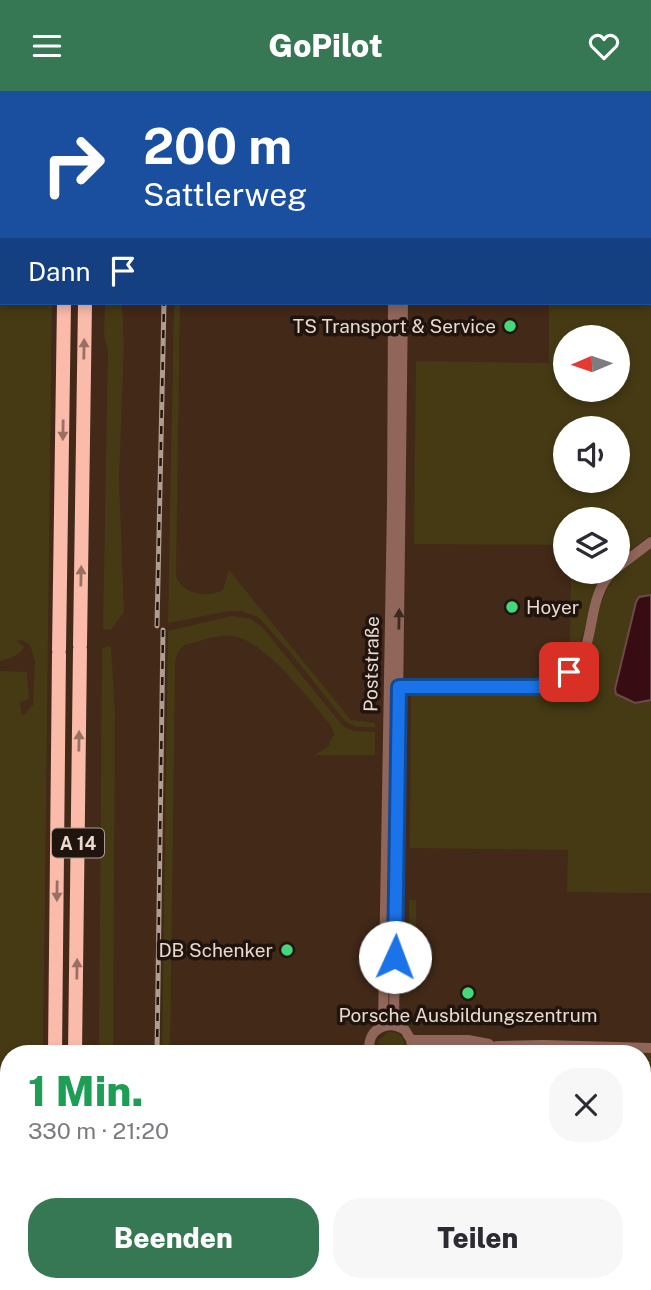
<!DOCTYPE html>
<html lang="de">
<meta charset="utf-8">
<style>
body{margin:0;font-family:"Public Sans",sans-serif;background:#f7f7f7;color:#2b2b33;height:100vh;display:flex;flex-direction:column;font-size:26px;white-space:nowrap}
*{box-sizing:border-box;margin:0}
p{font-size:23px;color:#7c7c81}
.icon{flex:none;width:38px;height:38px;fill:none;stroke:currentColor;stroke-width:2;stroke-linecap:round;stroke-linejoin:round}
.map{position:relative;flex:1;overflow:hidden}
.panel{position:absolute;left:0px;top:954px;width:651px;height:247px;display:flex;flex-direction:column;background:#fff;border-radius:28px 28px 0 0;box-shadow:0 4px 10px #0003}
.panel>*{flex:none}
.hud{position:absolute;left:0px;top:0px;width:651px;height:214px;box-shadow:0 4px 10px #0003;background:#1a4fa0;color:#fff;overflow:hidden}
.needle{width:46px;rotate:268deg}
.tools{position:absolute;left:553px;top:234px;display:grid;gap:14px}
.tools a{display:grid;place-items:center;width:77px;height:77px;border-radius:50%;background:#fff;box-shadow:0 4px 10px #0003;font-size:35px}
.pin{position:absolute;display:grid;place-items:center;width:60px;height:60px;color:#fff;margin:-30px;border-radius:14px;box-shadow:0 4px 10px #0006}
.me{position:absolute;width:77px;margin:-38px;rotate:2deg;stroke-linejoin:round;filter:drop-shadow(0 0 5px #0008)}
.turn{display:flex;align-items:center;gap:24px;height:147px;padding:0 28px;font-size:32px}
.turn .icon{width:91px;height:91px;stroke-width:2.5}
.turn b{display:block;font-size:49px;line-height:60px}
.then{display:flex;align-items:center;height:66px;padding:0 28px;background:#0003;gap:14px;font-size:26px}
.round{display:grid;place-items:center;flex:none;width:74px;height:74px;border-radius:28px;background:#f7f7f7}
.head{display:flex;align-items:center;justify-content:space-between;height:119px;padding:0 28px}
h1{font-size:42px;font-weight:800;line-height:52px;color:#1e9e55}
.cta{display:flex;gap:14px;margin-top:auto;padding:14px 28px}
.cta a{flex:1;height:80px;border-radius:28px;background:#367853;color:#fff;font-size:28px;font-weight:800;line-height:80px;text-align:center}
.cta a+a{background:#f7f7f7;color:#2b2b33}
header{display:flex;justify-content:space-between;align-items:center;height:91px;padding:0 28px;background:#367853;color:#fff;font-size:32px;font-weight:800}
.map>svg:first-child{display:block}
</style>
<header><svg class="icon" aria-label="menu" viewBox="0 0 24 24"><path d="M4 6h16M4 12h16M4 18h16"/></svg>GoPilot<svg class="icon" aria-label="heart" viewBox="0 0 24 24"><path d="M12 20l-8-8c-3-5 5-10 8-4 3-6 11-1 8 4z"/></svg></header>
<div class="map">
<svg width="651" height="1199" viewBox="0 0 651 1199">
<rect width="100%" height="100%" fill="#422918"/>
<!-- green -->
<path fill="#453a14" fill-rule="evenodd" d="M0 0H54L2 2V212H52L43 962H9V1192H40L39 1199H0V580L27 581 29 608 20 611 22 625 33 614 35 570 30 554 22 549 17 550 24 556C19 565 10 567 0 570Z
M649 86H651V444L618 468V429H565V454L414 453 416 270 549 272V212H649ZM565 247H618V299H565ZM565 338H618V390H565Z
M105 212H122L124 254 119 388 124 521 111 539 103 538 108 259 104 245Z
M174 212H180L176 485C182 504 208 507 223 499L229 479 351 629 375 632V636H356L345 630 290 561 258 526 240 520H229L168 532Z
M651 457V504L640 506 635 612 651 609V802L567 801 568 759 410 757 411 605C422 599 435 600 448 601 480 601 536 609 564 591 601 566 590 530 608 496 617 479 636 469 651 457Z
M571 481H605C587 508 589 541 572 567L565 563 570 560Z
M232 525 251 528 262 536 343 635 354 640 375 641V664H314L328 656 334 643 331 635C312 611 264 549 233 545 218 543 200 550 185 554 176 560 176 566 175 576L170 962H162L168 540Z
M111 555 115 623 113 962H99L102 557Z
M409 809H416V861H409Z
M388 941C402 940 408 951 403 962H380L378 950Z
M619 961H651V1026L642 1015V962H618Z"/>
<!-- water -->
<path fill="#370d13" stroke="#6c4a4b" stroke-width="2" d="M651 504V609L635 612 616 603 615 598 636 511 639 506Z"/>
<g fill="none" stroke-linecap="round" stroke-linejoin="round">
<!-- minor -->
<path stroke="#90665b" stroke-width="10" d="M396 2V0
M408 2V0
M605 2 609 0
M618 476 651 451
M394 596 526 597C612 590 575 519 612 481
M394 933 403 212
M383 935 392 414 393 212
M411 949H468L489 953
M412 959H467L499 955 544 954 651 957
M370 962C365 940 386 927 405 939L411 949 412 955
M323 1199 324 1192"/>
<!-- highway -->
<path stroke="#fabbab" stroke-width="14" d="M67 2V0
M88 2V0
M80 554 85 212
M59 559 64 212
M55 962 59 563
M75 962 80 558
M51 1199V1192
M72 1199V1192"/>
<!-- rail casing -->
<g stroke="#b09d90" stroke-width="5">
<path id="rail" d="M174 2V0
M157 535 164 212
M157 962 163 539
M147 1199V1192"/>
</g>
<!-- rail -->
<use href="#rail" stroke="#20150e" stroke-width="2.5" stroke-dasharray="8" stroke-linecap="butt"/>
</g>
<!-- one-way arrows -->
<defs><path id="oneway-solid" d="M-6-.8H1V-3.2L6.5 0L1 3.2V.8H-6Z" transform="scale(1.75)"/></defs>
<g fill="#987064">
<use href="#oneway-solid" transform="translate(84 258) rotate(-89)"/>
<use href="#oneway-solid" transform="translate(63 339) rotate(91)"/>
<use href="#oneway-solid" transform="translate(81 485) rotate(-89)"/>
<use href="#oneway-solid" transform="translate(79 650) rotate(-89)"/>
<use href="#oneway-solid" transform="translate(57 800) rotate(91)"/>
<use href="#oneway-solid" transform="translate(77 878) rotate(-89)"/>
</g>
<use fill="#3c2921" href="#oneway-solid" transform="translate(399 528) rotate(-89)"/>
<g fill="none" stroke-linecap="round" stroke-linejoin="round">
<!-- route casing -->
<g stroke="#114b97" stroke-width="18">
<path id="route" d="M395 866 399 596H538L558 589 569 581"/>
</g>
<!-- route -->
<use href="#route" stroke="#1a73e8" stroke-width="12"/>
</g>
<!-- markers -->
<g fill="#44d77b" stroke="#20150e" stroke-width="2.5">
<circle cx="510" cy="235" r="7"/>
<circle cx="512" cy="516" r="7"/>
<circle cx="287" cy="859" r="7"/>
<circle cx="468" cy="902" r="7"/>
</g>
<g text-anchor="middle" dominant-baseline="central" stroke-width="7" stroke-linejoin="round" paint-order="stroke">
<!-- shield labels -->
<rect fill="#20150e" stroke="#ad9e94" stroke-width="2" x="52" y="737.5" width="52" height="29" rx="5"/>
<g font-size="18" font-weight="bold" fill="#e9d9ce">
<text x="78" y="752">A 14</text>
</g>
<!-- poi labels -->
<g font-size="19" fill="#e9d9ce" stroke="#20150e" text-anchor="end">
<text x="496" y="235">TS Transport &amp; Service</text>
<text x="526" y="516" text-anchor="start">Hoyer</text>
<text x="273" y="859">DB Schenker</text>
<text x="468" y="924" text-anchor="middle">Porsche Ausbildungszentrum</text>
</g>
<!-- street labels -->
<g font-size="19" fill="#e9d9ce" stroke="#20150e">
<text transform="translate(371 573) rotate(-89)">Poststraße</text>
</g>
</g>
</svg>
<div class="tools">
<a><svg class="needle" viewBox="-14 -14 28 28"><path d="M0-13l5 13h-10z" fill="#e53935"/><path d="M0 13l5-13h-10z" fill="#7c7c81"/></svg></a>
<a><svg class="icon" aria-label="sound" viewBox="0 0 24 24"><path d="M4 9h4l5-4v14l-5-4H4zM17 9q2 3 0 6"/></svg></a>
<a><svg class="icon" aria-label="layers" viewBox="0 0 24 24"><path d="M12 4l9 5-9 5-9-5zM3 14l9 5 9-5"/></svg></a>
</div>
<div class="pin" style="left:569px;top:581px;background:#d93025"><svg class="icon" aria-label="arrive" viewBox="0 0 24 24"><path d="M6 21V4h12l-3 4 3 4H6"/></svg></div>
<svg class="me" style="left:395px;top:866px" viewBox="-20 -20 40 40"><circle r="19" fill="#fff"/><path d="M0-13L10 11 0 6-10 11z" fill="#1a73e8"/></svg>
<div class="hud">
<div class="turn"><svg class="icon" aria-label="right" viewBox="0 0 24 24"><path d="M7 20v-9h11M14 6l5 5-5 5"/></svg><div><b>200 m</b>Sattlerweg</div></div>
<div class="then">Dann<svg class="icon" aria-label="arrive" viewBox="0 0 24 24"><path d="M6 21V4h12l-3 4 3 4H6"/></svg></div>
</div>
<section class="panel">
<div class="head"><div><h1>1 Min.</h1><p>330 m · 21:20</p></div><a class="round"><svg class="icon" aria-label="close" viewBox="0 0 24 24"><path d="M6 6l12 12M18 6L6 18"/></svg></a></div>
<div class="cta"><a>Beenden</a><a>Teilen</a></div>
</section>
</div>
